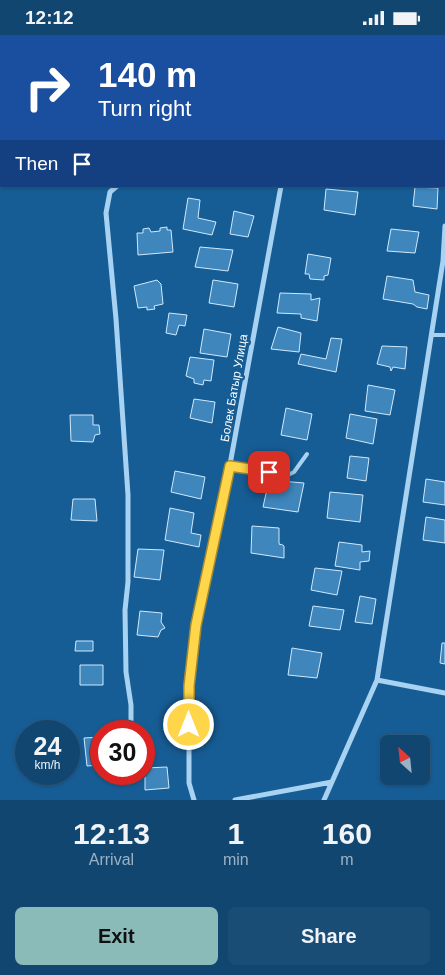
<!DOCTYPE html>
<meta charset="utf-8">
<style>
body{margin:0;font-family:Arial,sans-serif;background:#1a4d75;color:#f1f3f6;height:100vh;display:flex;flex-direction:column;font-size:19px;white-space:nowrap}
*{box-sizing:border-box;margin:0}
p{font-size:16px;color:#9cb1c3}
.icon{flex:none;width:28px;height:28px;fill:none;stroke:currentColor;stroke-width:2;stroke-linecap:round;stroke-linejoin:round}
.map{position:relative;height:765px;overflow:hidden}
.side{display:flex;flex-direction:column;background:#114670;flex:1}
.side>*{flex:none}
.hud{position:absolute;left:0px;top:0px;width:445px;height:152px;box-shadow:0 1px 4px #0004,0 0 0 1px #305e83;background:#1a4fa0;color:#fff;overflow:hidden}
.needle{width:32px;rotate:333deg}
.fabs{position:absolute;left:380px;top:700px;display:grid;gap:10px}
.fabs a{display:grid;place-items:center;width:50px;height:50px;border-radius:8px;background:#114670;box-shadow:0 1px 4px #0004,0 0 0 1px #305e83;font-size:25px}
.speed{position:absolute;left:15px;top:685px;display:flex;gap:10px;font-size:25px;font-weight:700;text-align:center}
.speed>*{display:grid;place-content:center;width:65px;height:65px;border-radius:50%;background:#114670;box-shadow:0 1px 4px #0004,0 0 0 1px #305e83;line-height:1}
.speed small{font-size:12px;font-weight:400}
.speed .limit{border:8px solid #d22;background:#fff;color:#111}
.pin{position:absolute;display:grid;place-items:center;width:42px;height:42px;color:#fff;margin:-21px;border-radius:10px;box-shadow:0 2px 8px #0006}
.me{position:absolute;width:55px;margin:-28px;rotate:0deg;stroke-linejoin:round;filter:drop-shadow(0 0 4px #0008)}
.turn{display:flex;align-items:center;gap:18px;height:105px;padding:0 15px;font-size:22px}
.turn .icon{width:65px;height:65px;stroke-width:2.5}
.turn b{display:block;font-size:35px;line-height:42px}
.then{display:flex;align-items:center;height:48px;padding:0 15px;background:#0003;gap:10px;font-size:19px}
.eta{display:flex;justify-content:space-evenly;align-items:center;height:85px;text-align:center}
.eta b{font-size:30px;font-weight:800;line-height:35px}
.button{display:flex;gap:10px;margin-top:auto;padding:10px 15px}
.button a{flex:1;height:58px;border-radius:8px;background:#8bbbb9;color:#111;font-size:20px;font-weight:800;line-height:58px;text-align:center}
.button a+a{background:#1a4d75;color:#f1f3f6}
.status{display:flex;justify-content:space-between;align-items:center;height:35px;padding:0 25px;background:#114670;direction:ltr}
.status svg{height:14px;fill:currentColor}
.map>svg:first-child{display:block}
</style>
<div class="status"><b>12:12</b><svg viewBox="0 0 49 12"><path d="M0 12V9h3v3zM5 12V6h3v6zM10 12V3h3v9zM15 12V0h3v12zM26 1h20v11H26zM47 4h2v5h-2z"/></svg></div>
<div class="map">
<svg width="445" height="765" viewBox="0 0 445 765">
<rect width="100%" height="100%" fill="#175d95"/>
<!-- building -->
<path fill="#3f86bd" stroke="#cfe9fc" d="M415 152 438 153 437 174 413 171Z
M326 154 358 157 355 180 324 175Z
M188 163 200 165 198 183 216 187 212 200 183 194Z
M234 176 254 181 248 202 230 199Z
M167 192V195H171L173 217 138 220 137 198H143V194L149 193 151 197 160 196V193Z
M391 194 419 197 415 218 387 216Z
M200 212 233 215 228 236 195 232Z
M308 219 331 223 328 240 324 241V245L310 244 309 239H305Z
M387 241 413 245 415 257 429 260 427 274 417 272 413 269 383 264Z
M157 245 161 249 163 269 154 271 155 274 147 275V272L138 273 134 251Z
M213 245 238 249 234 272 209 268Z
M280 258 311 259V265L320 263 317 286 301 283V279L277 278Z
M169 278 187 280 185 291 179 290 176 300 166 298Z
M278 292 301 298 299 317 271 314Z
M204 294 231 299 227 322 200 318Z
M331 303 342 304 336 337 298 329 301 319 326 324Z
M382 311 407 312 405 334 393 332 391 336 390 332 377 329Z
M190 322 214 325 211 346 204 345 203 350 194 348V344L186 341Z
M368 350 395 355 390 380 365 376Z
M194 364 215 367 212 388 190 383Z
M286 373 312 379 307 405 281 400Z
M350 379 377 384 373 409 346 403Z
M70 380H93V390H99L100 399 95 400 93 407 71 406Z
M350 421 369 423 366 446 347 443Z
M175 436 205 442 201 464 171 457Z
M426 444 445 447V470L423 467Z
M269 445 304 448 298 477 263 472Z
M330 457 363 460 360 487 327 483Z
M73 464H95L97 486 71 485Z
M170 473 194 478 191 498 201 500 199 512 165 505Z
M426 482 445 485V508L423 505Z
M252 491 279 493V508L280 510 281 509 284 511V523L251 518Z
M339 507 362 510V517L370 516 369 526 360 527V535L335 531Z
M138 514 164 515 160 545 134 542Z
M315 533 342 536 337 560 311 555Z
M360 561 376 564 372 589 355 587Z
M313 571 344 575 340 595 309 591Z
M140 576 162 578 161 587 165 593 161 595 158 602 137 600Z
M76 606H93V616H75Z
M442 608H445V629L440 628Z
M292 613 322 618 317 643 288 640Z
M80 630H103V650H80Z
M101 702V730L87 731 84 703Z
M167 732 169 753 145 755V733Z"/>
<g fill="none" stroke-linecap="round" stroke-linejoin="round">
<!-- service -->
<path stroke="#a8d2f1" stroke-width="4" d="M353 0V1
M432 300H445
M230 431 288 440 294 437 307 419"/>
<!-- minor -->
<path stroke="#a8d2f1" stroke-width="5" d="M444 133H445
M117 151 110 157 106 178 116 284 128 460V547L125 575 126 637 131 670V696
M377 645 445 658
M194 765 189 748V651L197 590 222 473 281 151
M235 765 332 747
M324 765 377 645 443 226 445 191"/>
</g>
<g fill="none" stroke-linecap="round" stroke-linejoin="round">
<!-- route casing -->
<g stroke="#a68a30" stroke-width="12">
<path id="route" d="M189 690V651L196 590 230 431 269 437"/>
</g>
<!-- route -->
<use href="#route" stroke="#ffd54a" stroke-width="9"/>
</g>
<g text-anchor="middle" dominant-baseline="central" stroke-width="5" stroke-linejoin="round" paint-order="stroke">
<!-- street labels -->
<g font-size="12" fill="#fff" stroke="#175d95">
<text transform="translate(234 353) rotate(-80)">Болек Батыр Улица</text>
</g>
</g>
</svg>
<div class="fabs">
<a><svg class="needle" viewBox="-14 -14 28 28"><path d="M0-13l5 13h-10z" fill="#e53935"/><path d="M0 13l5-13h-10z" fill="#9cb1c3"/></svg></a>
</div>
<div class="speed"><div>24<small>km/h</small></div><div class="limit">30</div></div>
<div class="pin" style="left:269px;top:437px;background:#d93025"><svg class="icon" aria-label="arrive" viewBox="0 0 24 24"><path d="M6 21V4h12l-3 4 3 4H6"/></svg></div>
<svg class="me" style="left:189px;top:690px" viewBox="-20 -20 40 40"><circle r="17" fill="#ffd54a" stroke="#fff" stroke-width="3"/><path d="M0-11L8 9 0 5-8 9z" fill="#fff"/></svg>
<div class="hud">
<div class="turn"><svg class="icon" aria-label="right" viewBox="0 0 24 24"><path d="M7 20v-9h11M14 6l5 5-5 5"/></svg><div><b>140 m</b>Turn right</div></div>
<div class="then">Then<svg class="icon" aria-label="arrive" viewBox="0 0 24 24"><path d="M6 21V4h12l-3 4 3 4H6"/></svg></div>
</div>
</div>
<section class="side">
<div class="eta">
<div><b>12:13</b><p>Arrival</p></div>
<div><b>1</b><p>min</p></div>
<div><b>160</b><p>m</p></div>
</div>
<div class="button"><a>Exit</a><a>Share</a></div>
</section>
